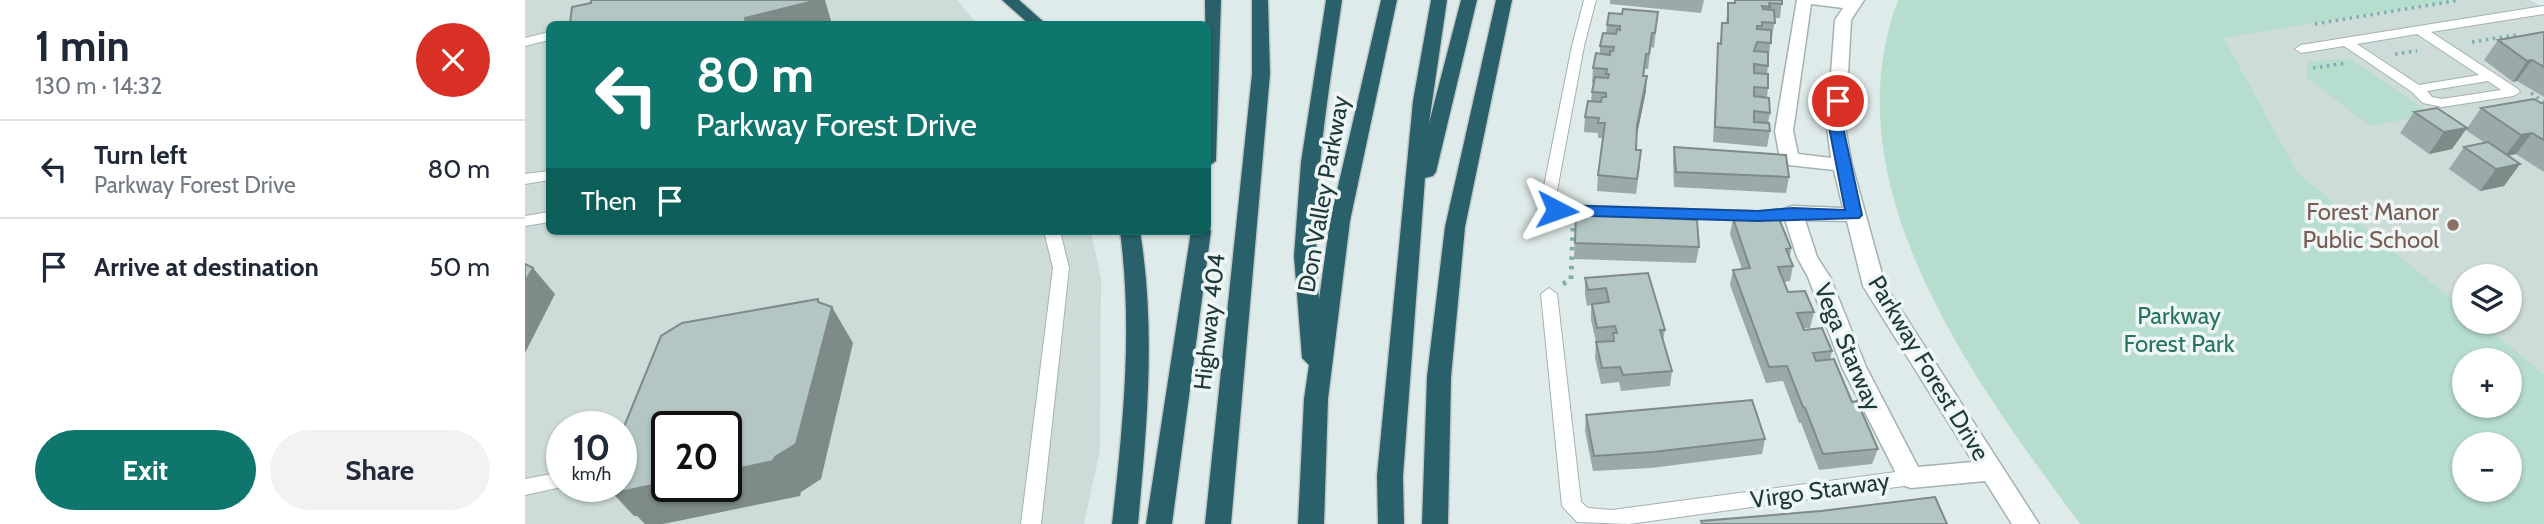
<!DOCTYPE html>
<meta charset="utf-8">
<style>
body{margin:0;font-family:Cabin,sans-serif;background:#f2f2f3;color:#1f2937;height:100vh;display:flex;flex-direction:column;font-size:26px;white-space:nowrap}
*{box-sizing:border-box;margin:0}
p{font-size:23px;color:#747a83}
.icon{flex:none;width:38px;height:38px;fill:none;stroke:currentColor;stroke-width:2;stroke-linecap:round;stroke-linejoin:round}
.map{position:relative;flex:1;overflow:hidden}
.panel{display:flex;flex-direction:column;background:#fff;width:525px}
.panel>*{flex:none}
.banner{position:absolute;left:21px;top:21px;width:665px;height:214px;border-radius:10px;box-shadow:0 2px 5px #0004;background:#0f766e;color:#fff;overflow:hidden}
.tools{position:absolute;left:1927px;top:264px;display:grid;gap:14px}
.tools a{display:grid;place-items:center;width:70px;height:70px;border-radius:50%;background:#fff;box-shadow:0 2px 5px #0004;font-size:35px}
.speed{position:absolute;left:21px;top:411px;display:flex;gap:14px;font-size:35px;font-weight:700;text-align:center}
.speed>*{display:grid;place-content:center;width:91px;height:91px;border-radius:50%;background:#fff;box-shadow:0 2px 5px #0004;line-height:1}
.speed small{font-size:18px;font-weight:400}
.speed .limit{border:4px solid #111;border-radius:10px;background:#fff;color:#111}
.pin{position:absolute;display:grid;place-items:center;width:60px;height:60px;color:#fff;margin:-30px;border:4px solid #fff;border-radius:50%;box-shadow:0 2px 7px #0007}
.me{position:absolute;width:77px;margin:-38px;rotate:94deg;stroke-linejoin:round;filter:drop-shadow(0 0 5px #0008)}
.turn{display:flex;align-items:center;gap:24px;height:147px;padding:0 35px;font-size:32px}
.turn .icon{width:91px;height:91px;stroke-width:2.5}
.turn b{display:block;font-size:49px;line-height:60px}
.then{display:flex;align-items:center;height:66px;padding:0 35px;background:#0003;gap:14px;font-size:26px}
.round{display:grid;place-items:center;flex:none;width:74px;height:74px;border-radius:37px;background:#f2f2f3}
.head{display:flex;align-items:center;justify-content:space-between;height:119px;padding:0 35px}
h1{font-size:42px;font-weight:700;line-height:52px}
.primary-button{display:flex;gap:14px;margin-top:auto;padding:14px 35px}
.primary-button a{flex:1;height:80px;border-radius:42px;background:#0f766e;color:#fff;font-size:28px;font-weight:700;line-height:80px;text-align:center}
.primary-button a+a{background:#f2f2f3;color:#1f2937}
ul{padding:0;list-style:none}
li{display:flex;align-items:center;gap:21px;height:98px;padding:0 35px;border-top:2px solid #e0e1e3}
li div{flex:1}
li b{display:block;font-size:26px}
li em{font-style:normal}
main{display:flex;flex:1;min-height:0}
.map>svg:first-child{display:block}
</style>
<main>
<section class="panel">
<div class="head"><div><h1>1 min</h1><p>130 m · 14:32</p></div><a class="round" style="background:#d93025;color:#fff"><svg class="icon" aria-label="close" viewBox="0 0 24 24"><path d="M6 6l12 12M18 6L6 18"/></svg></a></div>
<ul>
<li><svg class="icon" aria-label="left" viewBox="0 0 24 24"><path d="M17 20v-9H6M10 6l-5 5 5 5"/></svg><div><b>Turn left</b><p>Parkway Forest Drive</p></div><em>80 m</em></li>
<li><svg class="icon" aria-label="arrive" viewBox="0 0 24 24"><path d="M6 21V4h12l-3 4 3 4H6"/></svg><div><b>Arrive at destination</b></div><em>50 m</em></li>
</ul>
<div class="primary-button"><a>Exit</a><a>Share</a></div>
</section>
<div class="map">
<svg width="2019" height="524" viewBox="0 0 2019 524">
<rect width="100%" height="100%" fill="#dfebea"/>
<!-- built -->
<path fill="#cddbd9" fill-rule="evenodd" d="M0 0H432L452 24H24V231H566L576 278 575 451 559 524H0ZM37 427H96V486H37ZM142 427H201V486H142Z
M1930 0H2005L2019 8V374L1955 322H1984V276H1939V309L1773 173 1699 38Z"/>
<!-- green -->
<path fill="#b7ddcf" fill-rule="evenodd" d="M1373 0H1930L1699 38 1773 173 1939 309V322H1955L2019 374V524H1555C1450 382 1303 186 1373 0ZM1984 360V406H1939V360ZM1939 444H1984V490H1939Z
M1825 59 1906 114 1845 126 1782 78V62Z"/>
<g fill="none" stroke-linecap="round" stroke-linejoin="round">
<!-- lane casing -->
<g stroke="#a2b2b2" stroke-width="2">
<path id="lane" d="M1059 0H1071L1059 46 1031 196 1037 205 1233 211 1268 208 1273 210 1276 213 1273 216 1233 221 1027 213 1017 196 1047 46Z
M2019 6V14L1906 32 1993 89 1995 92 1988 96 1917 107 1898 103 1887 92 1819 46 1776 53 1770 49 1776 45ZM1892 34 1954 75 1894 85 1832 44ZM1963 81 1976 90 1917 99 1907 97 1902 91Z
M24 32V40L0 46V38Z
M24 171V180L0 184V174Z
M24 212V222L0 226V216Z
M519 231H535L544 268 516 524H496L528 268Z
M1024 288 1032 294 1056 502 1063 508 1087 510 1386 470 1393 472 1396 478 1393 484 1104 524 1052 522 1037 506 1016 294Z
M37 472V486H41L0 495V479Z"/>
</g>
<!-- street casing -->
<g stroke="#a2b2b2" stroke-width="3">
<path id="street" d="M1272 0H1339L1326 20 1320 127 1327 165 1360 285 1514 524H1487L1460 481 1386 488 1377 485 1317 367 1283 277 1272 257 1258 213 1261 208 1268 206 1318 208 1309 170 1264 165 1255 159 1250 131ZM1286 4 1318 8 1310 20 1302 127 1306 158 1273 154 1268 131ZM1280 220 1322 221 1338 286 1448 462 1393 467 1341 367 1305 277 1292 257Z"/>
</g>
<!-- highway casing -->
<g stroke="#c0c8c8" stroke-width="3">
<path id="highway" d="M477 0H494L521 24H504Z
M680 0H696L691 161 682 167Z
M727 0H743L745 74 706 524H680L727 74Z
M801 0H817C803 99 784 199 794 299L805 221 856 0H872L825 221 803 399 799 524H773L779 399 784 365 777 358 769 256 776 162Z
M906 0H922L904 123 936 0H952L911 172 908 176 900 178 878 476 879 524H853L852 476 888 101Z
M971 0H987L940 227 926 377 923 524H897L902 377 920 227Z
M682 226 686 231 647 524H621L666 231H682Z
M595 231H615C631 329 622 426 613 524H587C598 426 608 330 595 231Z"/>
</g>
<!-- path-far1 -->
<path stroke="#7eaeb0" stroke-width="3.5" stroke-dasharray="2.5 4.5" stroke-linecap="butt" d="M1790 24 1935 0
M1947 42 1991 35
M1870 54 1892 51
M1788 68 1821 63
M2006 93 2019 102"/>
<!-- path -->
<path stroke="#7eaeb0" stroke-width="5" stroke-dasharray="3.5 6" stroke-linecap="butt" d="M1038 284 1046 279 1048 228"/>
<!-- lane -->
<use href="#lane" fill="#fff" fill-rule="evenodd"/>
<!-- street -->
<use href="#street" fill="#fff" fill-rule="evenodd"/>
<!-- highway -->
<use href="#highway" fill="#2a6069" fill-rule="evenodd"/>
</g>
<!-- wall -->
<path fill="#9baaa9" d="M1085 0H1179L1176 13 1085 4Z
M1209 0H1257L1255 18H1250L1247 38 1246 37 1242 74 1243 88 1242 97 1245 113 1243 123 1245 131 1242 147 1188 142 1192 58 1193 43 1195 44 1197 23H1201L1203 3H1209Z
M1133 12 1129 48 1126 47 1123 69H1120L1119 76 1121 91 1111 138V150L1115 166 1111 194 1072 191 1073 175 1078 138H1073V133L1059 132 1060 117 1066 101 1068 83H1067L1068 68 1075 54V46L1081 33 1082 25 1097 14Z
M2019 32V97L1992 81 1988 82 1959 60 1973 40Z
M2019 103V172L1991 154 1983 156 1995 164 1979 186 1955 191 1924 169 1939 147 1960 143 1941 130 1956 108Z
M1889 112 1942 128 1927 149 1904 154 1875 133Z
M1149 147 1264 177 1261 193 1149 187 1148 163Z
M1051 213 1174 247 1171 263 1049 259Z
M1208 218 1266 248 1265 257 1268 266 1265 281 1259 282 1263 292 1289 312 1285 328H1278L1279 330 1307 351 1305 360 1353 449 1347 464 1294 470 1276 423H1274L1258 381 1241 383 1205 285 1208 270 1217 269 1205 234Z
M1123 273 1140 330 1138 340 1147 371 1145 386 1096 391 1094 382 1076 384 1070 358 1071 342 1066 320V305L1062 306 1060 294V278Z
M1061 415 1240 439 1237 454 1126 468 1068 471 1060 431Z"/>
<!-- shaded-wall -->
<path fill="#7e8b89" d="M293 0H300L307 24H221L220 18Z
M2007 60 1992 81 1988 82 2002 61Z
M1122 76 1121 91 1111 140 1112 125Z
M1942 128 1927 149 1904 154 1919 132Z
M2007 133 1991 154 1980 156 1996 135Z
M1995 164 1979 186 1955 191 1971 169Z
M8 268 30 294 0 353V282Z
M293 299 304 317 307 307 328 343 296 479 276 492 275 496 138 524H120L112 516H109L81 486H85L91 493 142 482V486H201V471Z"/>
<!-- building -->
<path fill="#b4c6c4" stroke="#7e8b89" stroke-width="2" d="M66 0H293L220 18 221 24H45L47 7 66 3Z
M1210 0H1257V4L1244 3 1245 7 1237 6 1238 9 1249 10 1250 23 1237 22V26H1232V29L1246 30V43L1232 42 1229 51 1243 52V66L1229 64V73L1243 74V88L1229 87V96L1244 98 1245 113 1229 111V122L1244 123 1245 131 1190 127 1193 43 1196 44 1197 23H1203V3H1210Z
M1098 9 1133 12 1130 33H1127L1124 54H1121L1118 76H1122L1112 125 1111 150H1116L1112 179 1073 175 1080 123H1073L1074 118 1060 117 1063 101 1076 102 1077 97H1081V93L1067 92 1070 77 1083 78 1084 74H1081L1082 69 1068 68 1071 53 1085 55V51H1088L1089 47 1075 46 1078 33 1091 34 1092 29 1095 30V26L1082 25 1084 13 1097 14Z
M2019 32V67L2007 60 2002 61 1973 40Z
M2009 99 2016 103H2019V140L2007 133 1996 135 1956 108Z
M1912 108 1942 128 1919 132 1889 112Z
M1963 142 1995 164 1971 169 1939 147Z
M1149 147 1261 155 1264 177 1151 172Z
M1051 213 1172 220 1174 247 1050 243Z
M1252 214 1266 248 1261 249 1268 266 1253 267 1263 292 1280 291 1289 312 1272 313 1279 330 1297 328 1307 351 1288 353 1291 361 1309 359 1327 402 1332 401 1353 449 1298 454 1280 408 1278 407 1262 366 1244 367 1208 270 1225 268 1208 218Z
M0 264 8 268 0 282Z
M1123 273 1140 330H1135L1147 371 1098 375 1095 367 1077 368 1071 342 1089 341 1088 333H1092L1090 326 1072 328 1067 304 1084 302 1081 288 1063 290 1060 278Z
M293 299V302L307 307 271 444 250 457 248 461 201 471V427H142V482L90 493 92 489 88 486H96V434L136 336 157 323Z
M1227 400 1240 439 1128 452 1069 456 1061 415Z
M1410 497 1422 524H1177L1176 521 1296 511Z"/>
<!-- route -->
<path fill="#1a73e8" stroke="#114b97" stroke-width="2" d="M1313 97 1320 101 1318 127 1337 215 1334 218 1233 221 1032 215 1024 210 1032 205 1233 211 1268 208 1320 210 1304 127 1306 101Z"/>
<!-- markers -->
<circle fill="#8d6e63" stroke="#eff7f6" stroke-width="2.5" cx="1928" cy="225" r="7"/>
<g text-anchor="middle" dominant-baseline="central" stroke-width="7" stroke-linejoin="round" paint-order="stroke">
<!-- street labels -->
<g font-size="24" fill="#1f393b" stroke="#eff7f6">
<text transform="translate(798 194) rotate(-80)">Don Valley Parkway</text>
<text transform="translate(684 322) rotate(-84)">Highway 404</text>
<text transform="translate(1323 347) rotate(67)">Vega Starway</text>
<text transform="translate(1404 368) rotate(59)">Parkway Forest Drive</text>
<text transform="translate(1295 490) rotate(-8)">Virgo Starway</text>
</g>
<!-- education labels -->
<g font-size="24" fill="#785e54" stroke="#eff7f6" text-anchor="end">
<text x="1914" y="211">Forest Manor<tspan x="1914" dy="28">Public School</tspan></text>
</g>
<!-- park labels -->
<g font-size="24" fill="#287460" stroke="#eff7f6">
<text x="1654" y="315">Parkway<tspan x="1654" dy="28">Forest Park</tspan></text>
</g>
</g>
</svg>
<div class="tools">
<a><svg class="icon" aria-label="layers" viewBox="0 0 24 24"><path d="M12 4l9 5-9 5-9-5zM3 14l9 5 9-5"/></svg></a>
<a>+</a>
<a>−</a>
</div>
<div class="speed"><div>10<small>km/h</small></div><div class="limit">20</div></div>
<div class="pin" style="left:1313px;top:101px;background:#d93025"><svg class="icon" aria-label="arrive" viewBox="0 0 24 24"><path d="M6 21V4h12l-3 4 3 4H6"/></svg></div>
<svg class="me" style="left:1032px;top:210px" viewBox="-20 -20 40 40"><path d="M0-17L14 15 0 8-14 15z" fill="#1a73e8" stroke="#fff" stroke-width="4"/></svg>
<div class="banner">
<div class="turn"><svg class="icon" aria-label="left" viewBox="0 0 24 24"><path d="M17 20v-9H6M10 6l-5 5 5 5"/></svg><div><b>80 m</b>Parkway Forest Drive</div></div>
<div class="then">Then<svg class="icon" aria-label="arrive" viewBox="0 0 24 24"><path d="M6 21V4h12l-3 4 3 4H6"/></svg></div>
</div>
</div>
</main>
